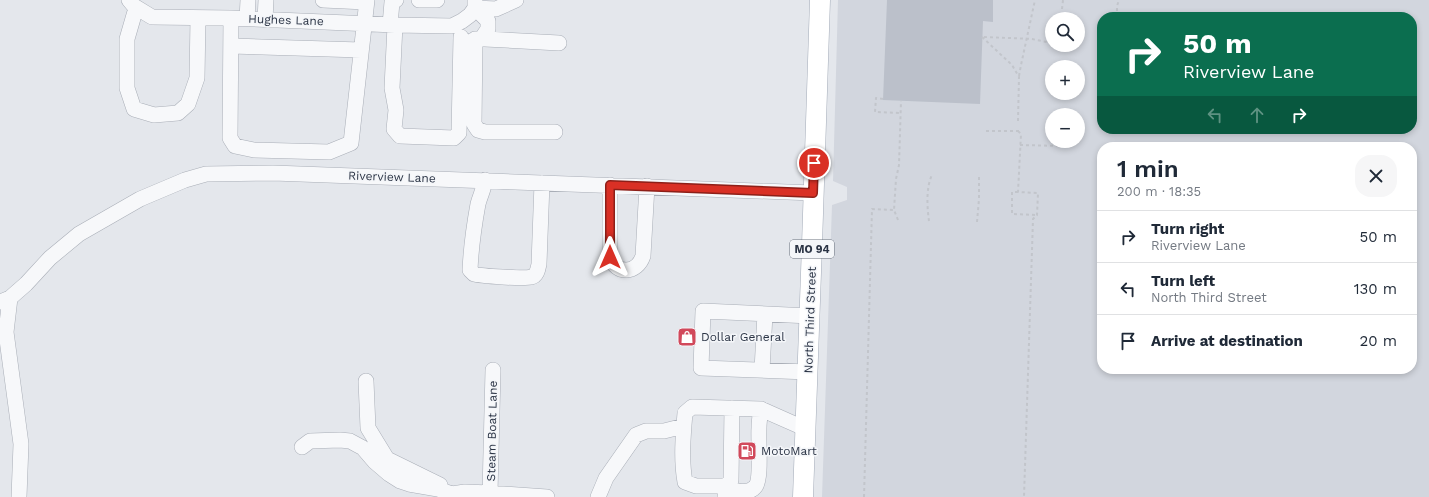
<!DOCTYPE html>
<meta charset="utf-8">
<style>
body{margin:0;font-family:"Work Sans",sans-serif;background:#f6f6f7;color:#1f2937;height:100vh;display:flex;flex-direction:column;font-size:15px;white-space:nowrap}
*{box-sizing:border-box;margin:0}
p{font-size:13px;color:#747a83}
.icon{flex:none;width:22px;height:22px;fill:none;stroke:currentColor;stroke-width:2;stroke-linecap:round;stroke-linejoin:round}
.map{position:relative;flex:1;overflow:hidden}
.side{position:absolute;left:1097px;top:142px;width:320px;height:232px;display:flex;flex-direction:column;background:#fff;border-radius:16px;box-shadow:0 2px 6px #0003}
.side>*{flex:none}
.hud{position:absolute;left:1097px;top:12px;width:320px;height:122px;border-radius:16px;box-shadow:0 2px 6px #0003;background:#0b6e4f;color:#fff;overflow:hidden}
.buttons{position:absolute;left:1045px;top:12px;display:grid;gap:8px}
.buttons a{display:grid;place-items:center;width:40px;height:40px;border-radius:50%;background:#fff;box-shadow:0 2px 6px #0003;font-size:20px}
.pin{position:absolute;display:grid;place-items:center;width:34px;height:34px;color:#fff;margin:-17px;border:2px solid #fff;border-radius:50%;box-shadow:0 1px 4px #0007}
.me{position:absolute;width:44px;margin:-22px;rotate:0deg;stroke-linejoin:round;filter:drop-shadow(0 0 3px #0008)}
.turn{display:flex;align-items:center;gap:14px;height:84px;padding:0 20px;font-size:18px}
.turn .icon{width:52px;height:52px;stroke-width:2.5}
.turn b{display:block;font-size:28px;line-height:34px}
.lanes{display:flex;align-items:center;height:38px;padding:0 20px;background:#0003;justify-content:center;gap:20px;direction:ltr}
.lanes .off{opacity:.35}
.round{display:grid;place-items:center;flex:none;width:42px;height:42px;border-radius:16px;background:#f6f6f7}
.summary{display:flex;align-items:center;justify-content:space-between;height:68px;padding:0 20px}
h1{font-size:24px;font-weight:600;line-height:30px}
ul{padding:0;list-style:none}
li{display:flex;align-items:center;gap:12px;height:52px;padding:0 20px;border-top:1px solid #e0e1e3}
li div{flex:1}
li b{display:block;font-size:15px}
li em{font-style:normal}
.map>svg:first-child{display:block}
</style>
<div class="map">
<svg width="1429" height="497" viewBox="0 0 1429 497">
<rect width="100%" height="100%" fill="#e4e7ec"/>
<!-- built -->
<path fill="#d2d6de" fill-rule="evenodd" d="M838 0H1429V497H822L832 205 847 200V187L833 181ZM1102 17H1412V129H1102ZM1052 19H1078V45H1052ZM1052 67H1078V93H1052ZM1052 115H1078V141H1052ZM1102 147H1412V369H1102Z"/>
<!-- building -->
<path fill="#bbc0ca" d="M887 0H993V22L983 21 980 104 883 100Z"/>
<g fill="none" stroke-linecap="round" stroke-linejoin="round">
<!-- minor casing -->
<g stroke="#a9aeb7" stroke-width="16">
<path id="minor" d="M129 0 134 6 152 17 231 18 395 25 452 26 462 21 470 15 475 8V0
M323 0 366 2
M419 0H437
M136 8 127 39V88L134 109 154 115 178 113 188 104 197 78 198 18
M475 8 496 9 516 0
M231 18 230 138 235 146 254 150 329 152 351 143 367 0
M247 19 248 0
M265 20 266 0
M390 25 392 2 396 0
M395 25 392 88 396 110 394 129 400 136 454 138 459 133 461 37
M473 40 482 38 488 29V21L475 8
M231 46 361 50
M555 132H485L478 130 474 124 475 39H485L559 43
M485 180C484 189 480 196 478 204 474 226 471 248 470 270 471 271 473 273 474 274 480 276 525 279 531 277 537 276 538 269 539 264L542 183
M610 185V257C616 275 637 274 643 256L647 186
M10 298 6 332 21 444 19 497
M0 302 10 298 26 284 50 258 79 234 140 199 185 180 206 174 273 173 813 193
M762 370 765 314
M808 372 701 368 703 311 810 316
M366 381 368 428 387 459 440 485
M732 408 731 480 726 486C733 491 748 495 755 487 762 480 758 440 759 428 759 422 760 415 761 409
M302 447 310 441 340 440 350 441 363 448 375 462 389 474 400 481 409 484 438 489 452 494 465 492 490 493 547 497
M490 493 493 370
M598 497 606 478 636 435 646 431H664L684 426
M725 497 726 486H696L685 482C681 460 683 436 685 413L692 407 761 409 806 429"/>
</g>
<!-- major casing -->
<g stroke="#a3abb8" stroke-width="21">
<path id="major" d="M803 497C810 331 814 166 820 0"/>
</g>
<!-- path -->
<path stroke="#c2c5cb" stroke-width="2" stroke-dasharray="3 3" stroke-linecap="butt" d="M1062 9 1063 0
M1117 17V6L1119 0
M982 37 1012 65 1019 77 1018 121
M984 37 1032 39 1051 43
M1019 76 1021 65 1035 0
M883 99 876 98 875 112 900 113
M986 131H1018V129
M1018 131 1021 134 1018 192 1038 193 1037 215 1033 219 1024 497
M1020 145 1062 146
M1018 192H1012V214L1037 215
M898 220 894 210 896 179 899 165 901 101
M929 221C927 207 926 187 932 175
M977 222 979 199V177
M864 497 872 209 894 210"/>
<!-- minor -->
<use href="#minor" stroke="#f7f8fa" stroke-width="15"/>
<!-- major -->
<use href="#major" stroke="#fff" stroke-width="20"/>
</g>
<g fill="none" stroke-linecap="round" stroke-linejoin="round">
<!-- route casing -->
<g stroke="#8d1f18" stroke-width="10">
<path id="route" d="M610 257V185L813 193 814 163"/>
</g>
<!-- route -->
<use href="#route" stroke="#d93025" stroke-width="7"/>
</g>
<!-- icons -->
<defs>
<g id="shop-square" transform="scale(1)"><rect x="-9" y="-9" width="18" height="18" rx="4" fill="#d1495b" stroke="#f4f6f9"/><path d="M-5-2.5h2.3a2.7 3.5 0 0 1 5.4 0H5L5.5 6h-11ZM-1.5-2.5h3a1.5 2.3 0 0 0-3 0Z" fill="#fff"/></g>
<g id="fuel-square" transform="scale(1)"><rect x="-9" y="-9" width="18" height="18" rx="4" fill="#d1495b" stroke="#f4f6f9"/><path d="M-5.5-6h7V0h2V4h1.3V-2.5L3-4.5l.8-.8L6-3V5H2.5V1h-1V6h-7ZM-4.2-4.7v3.2H.2V-4.7Z" fill="#fff"/></g>
</defs>
<g fill-rule="evenodd">
<use href="#shop-square" x="687" y="337"/>
<use href="#fuel-square" x="747" y="451"/>
</g>
<g text-anchor="middle" dominant-baseline="central" stroke-width="3" stroke-linejoin="round" paint-order="stroke">
<!-- shield labels -->
<rect fill="#f4f6f9" stroke="#676e7b" stroke-width="1" x="790" y="240" width="44" height="18" rx="3"/>
<g font-size="11" font-weight="bold" fill="#2b3445">
<text x="812" y="249">MO 94</text>
</g>
<!-- street labels -->
<g font-size="12" fill="#2b3445" stroke="#f4f6f9">
<text transform="translate(286 20) rotate(2)">Hughes Lane</text>
<text transform="translate(392 177) rotate(2)">Riverview Lane</text>
<text transform="translate(810 320) rotate(-88)">North Third Street</text>
<text transform="translate(492 431) rotate(-89)">Steam Boat Lane</text>
</g>
<!-- poi labels -->
<g font-size="12" fill="#2b3445" stroke="#f4f6f9" text-anchor="start">
<text x="701" y="337">Dollar General</text>
<text x="761" y="451">MotoMart</text>
</g>
</g>
</svg>
<div class="buttons">
<a><svg class="icon" aria-label="search" viewBox="0 0 24 24"><circle cx="10" cy="10" r="6"/><path d="M15 15l6 6"/></svg></a>
<a>+</a>
<a>−</a>
</div>
<div class="pin" style="left:814px;top:163px;background:#d93025"><svg class="icon" aria-label="arrive" viewBox="0 0 24 24"><path d="M6 21V4h12l-3 4 3 4H6"/></svg></div>
<svg class="me" style="left:610px;top:257px" viewBox="-20 -20 40 40"><path d="M0-17L14 15 0 8-14 15z" fill="#d93025" stroke="#fff" stroke-width="4"/></svg>
<div class="hud">
<div class="turn"><svg class="icon" aria-label="right" viewBox="0 0 24 24"><path d="M7 20v-9h11M14 6l5 5-5 5"/></svg><div><b>50 m</b>Riverview Lane</div></div>
<div class="lanes"><svg class="icon off" aria-label="left" viewBox="0 0 24 24"><path d="M17 20v-9H6M10 6l-5 5 5 5"/></svg><svg class="icon off" aria-label="ahead" viewBox="0 0 24 24"><path d="M12 20V5M6 11l6-6 6 6"/></svg><svg class="icon" aria-label="right" viewBox="0 0 24 24"><path d="M7 20v-9h11M14 6l5 5-5 5"/></svg></div>
</div>
<section class="side">
<div class="summary"><div><h1>1 min</h1><p>200 m · 18:35</p></div><a class="round"><svg class="icon" aria-label="close" viewBox="0 0 24 24"><path d="M6 6l12 12M18 6L6 18"/></svg></a></div>
<ul>
<li><svg class="icon" aria-label="right" viewBox="0 0 24 24"><path d="M7 20v-9h11M14 6l5 5-5 5"/></svg><div><b>Turn right</b><p>Riverview Lane</p></div><em>50 m</em></li>
<li><svg class="icon" aria-label="left" viewBox="0 0 24 24"><path d="M17 20v-9H6M10 6l-5 5 5 5"/></svg><div><b>Turn left</b><p>North Third Street</p></div><em>130 m</em></li>
<li><svg class="icon" aria-label="arrive" viewBox="0 0 24 24"><path d="M6 21V4h12l-3 4 3 4H6"/></svg><div><b>Arrive at destination</b></div><em>20 m</em></li>
</ul>
</section>
</div>
